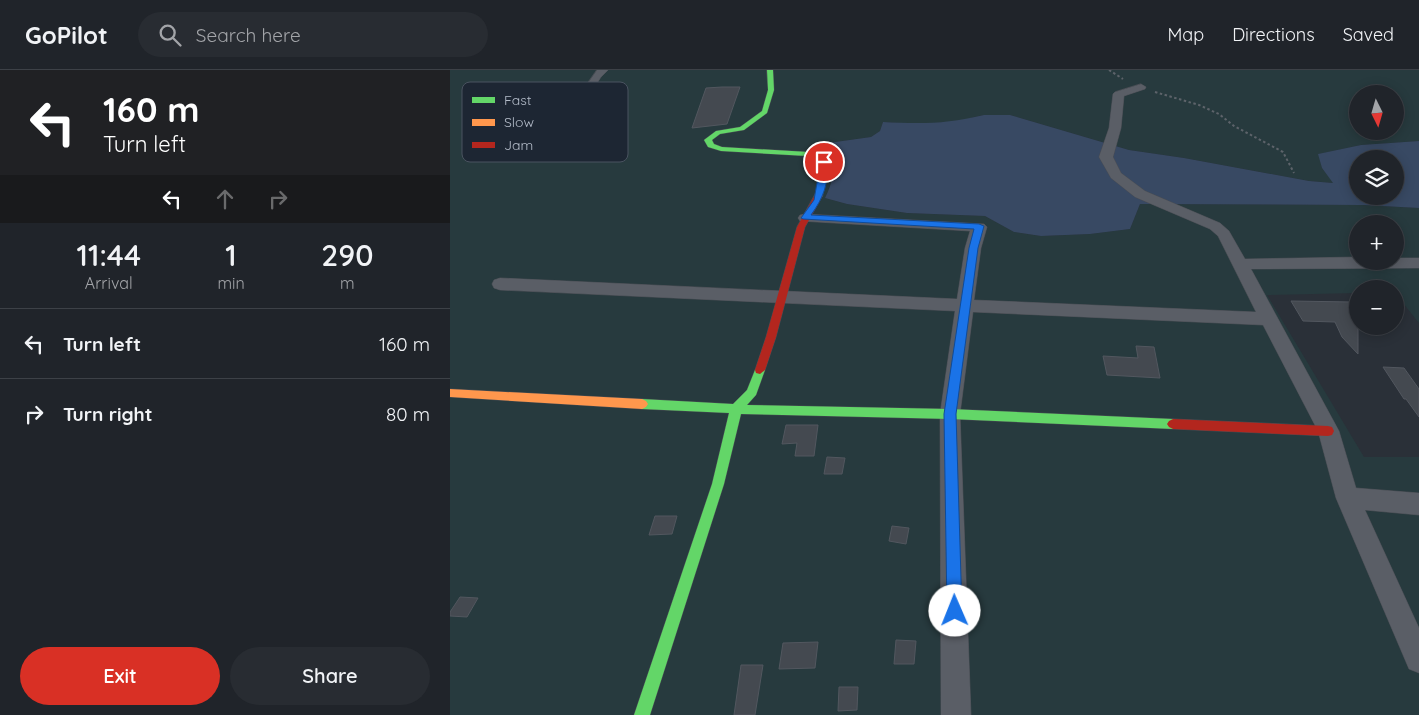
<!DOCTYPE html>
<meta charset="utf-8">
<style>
body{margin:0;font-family:Quicksand,sans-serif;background:#282c32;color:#f1f3f6;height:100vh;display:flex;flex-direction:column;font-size:19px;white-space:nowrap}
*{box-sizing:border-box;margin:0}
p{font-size:16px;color:#a2a4a8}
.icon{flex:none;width:28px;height:28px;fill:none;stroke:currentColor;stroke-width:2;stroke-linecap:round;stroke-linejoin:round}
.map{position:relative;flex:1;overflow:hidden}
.sheet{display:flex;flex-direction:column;background:#20242a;width:450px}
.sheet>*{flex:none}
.top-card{background:#202124;color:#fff;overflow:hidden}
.needle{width:32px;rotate:175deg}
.buttons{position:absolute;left:899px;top:15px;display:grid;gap:10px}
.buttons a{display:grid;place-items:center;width:55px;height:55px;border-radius:50%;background:#20242a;box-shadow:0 2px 12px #0003,0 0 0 1px #3d4147;font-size:25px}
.pin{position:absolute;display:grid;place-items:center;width:42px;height:42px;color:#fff;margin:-21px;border:2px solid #fff;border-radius:50%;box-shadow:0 1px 5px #0007}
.me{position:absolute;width:55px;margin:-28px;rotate:359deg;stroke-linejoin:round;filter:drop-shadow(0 0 4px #0008)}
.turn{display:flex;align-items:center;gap:18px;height:105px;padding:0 20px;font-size:22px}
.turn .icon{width:65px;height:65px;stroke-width:2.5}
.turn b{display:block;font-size:35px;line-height:42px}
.lanes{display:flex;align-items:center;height:48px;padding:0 20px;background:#0003;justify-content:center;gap:25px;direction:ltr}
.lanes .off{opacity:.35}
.eta{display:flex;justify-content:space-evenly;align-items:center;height:85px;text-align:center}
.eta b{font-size:30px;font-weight:600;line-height:35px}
.primary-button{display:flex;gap:10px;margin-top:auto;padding:10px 20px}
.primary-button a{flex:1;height:58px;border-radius:30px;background:#d93025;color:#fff;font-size:20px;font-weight:600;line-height:58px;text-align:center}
.primary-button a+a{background:#282c32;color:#f1f3f6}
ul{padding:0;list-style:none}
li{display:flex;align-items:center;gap:15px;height:70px;padding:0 20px;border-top:1px solid #3d4147}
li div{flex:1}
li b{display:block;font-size:19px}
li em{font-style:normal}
header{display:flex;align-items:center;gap:30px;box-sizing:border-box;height:70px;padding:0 25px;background:#20242a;border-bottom:1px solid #3d4147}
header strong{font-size:24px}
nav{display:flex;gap:28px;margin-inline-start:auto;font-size:18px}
.search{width:350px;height:45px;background:#282c32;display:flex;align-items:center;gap:12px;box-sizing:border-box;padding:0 18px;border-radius:28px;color:#a2a4a8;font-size:19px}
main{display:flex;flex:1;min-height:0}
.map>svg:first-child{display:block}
</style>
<header>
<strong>GoPilot</strong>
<div class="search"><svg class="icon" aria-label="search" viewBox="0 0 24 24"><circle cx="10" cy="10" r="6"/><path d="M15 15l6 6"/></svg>Search here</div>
<nav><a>Map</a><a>Directions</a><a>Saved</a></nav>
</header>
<main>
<section class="sheet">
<div class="top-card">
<div class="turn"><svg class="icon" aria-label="left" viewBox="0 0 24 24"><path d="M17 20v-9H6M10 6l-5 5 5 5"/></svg><div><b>160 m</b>Turn left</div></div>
<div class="lanes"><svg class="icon" aria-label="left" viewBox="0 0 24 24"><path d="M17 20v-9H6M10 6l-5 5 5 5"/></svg><svg class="icon off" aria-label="ahead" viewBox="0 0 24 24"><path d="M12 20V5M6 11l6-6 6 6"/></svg><svg class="icon off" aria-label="right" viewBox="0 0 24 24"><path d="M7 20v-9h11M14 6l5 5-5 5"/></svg></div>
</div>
<div class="eta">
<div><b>11:44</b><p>Arrival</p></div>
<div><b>1</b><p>min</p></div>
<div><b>290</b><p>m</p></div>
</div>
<ul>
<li><svg class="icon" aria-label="left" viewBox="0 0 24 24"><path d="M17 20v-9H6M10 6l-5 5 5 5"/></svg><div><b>Turn left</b></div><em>160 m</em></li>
<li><svg class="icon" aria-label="right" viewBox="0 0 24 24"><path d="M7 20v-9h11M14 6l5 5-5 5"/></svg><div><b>Turn right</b></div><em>80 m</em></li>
</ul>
<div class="primary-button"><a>Exit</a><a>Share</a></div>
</section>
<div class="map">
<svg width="969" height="645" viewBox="0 0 969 645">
<rect width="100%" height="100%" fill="#2a3038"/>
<!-- green -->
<path fill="#273a3e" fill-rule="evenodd" d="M0 0H969V71L911 75 869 84 872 98 884 113 859 111 734 88 679 80 560 45H534L504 52 465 54 433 52 430 61 421 67 378 73 373 78C373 85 376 87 379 93 386 105 380 117 375 128L397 134 457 143 535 146 564 162 591 166 640 164 680 159 690 134 913 135 969 138V253L945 223V219H908L907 223 817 225 914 387H969V645H0ZM908 24H945V61H908ZM908 154H945V191H908Z"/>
<!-- water -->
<path fill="#384963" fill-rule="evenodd" d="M534 45H560L679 80 734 88 859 111 883 113 872 98 868 84 911 75 969 71V138L913 135 690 134 680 159 640 164 591 166 564 162 535 146 457 143 397 134 375 128C380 117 386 105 379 93 376 87 373 85 373 78L378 73 421 67 430 61 433 52C471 54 497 54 534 45ZM908 89H945V126H908Z"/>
<!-- building -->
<path fill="#444950" stroke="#52575f" d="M272 17H290L277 54 242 58 256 18Z
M841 231 902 232 908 240V284L892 267 885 252 853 251Z
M686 276 704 277 710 308 657 305 653 286 688 288Z
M933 297 954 298 969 319V347L956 329H954Z
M336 355H368L364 386H345L347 373 332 374Z
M377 387 395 388 392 404H374Z
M205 446H227L222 464 199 465Z
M442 456 459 458 456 474 439 471Z
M10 527 28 528 17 547 0 546V542Z
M446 570 466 571 464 594H444Z
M368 572 365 598 329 599 333 573Z
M291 595H313L305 645H284Z
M389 617H408L407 640 388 641Z"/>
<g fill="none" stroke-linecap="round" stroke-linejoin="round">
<!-- street casing -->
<g stroke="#484c53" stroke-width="1">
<path id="street" d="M147 0H158L151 7 129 42H121L119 40Z
M691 14 696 17 695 19 674 26 671 58 663 87 671 103 695 121 770 153 779 161 795 189 908 187V191H945V188H969V198L801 199 889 361 906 418 969 423V445L915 440 969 558V603L959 599 886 428 868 361 813 255 523 242 510 344 521 645H491L490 344 505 241 50 220 44 218 42 214 44 210 50 208 507 229 515 178 520 161 350 151 348 148 350 145 355 144 534 154 537 157 531 178 524 230 806 242 768 166 760 159 685 127 661 108 649 87 659 58 663 24 665 22Z"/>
</g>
<!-- fast casing -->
<g stroke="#484c53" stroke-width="1">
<path id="fast" d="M317 0H323L324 20 317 43 294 60 270 64 262 70 264 74 272 77 359 82 378 92V106L372 127 365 125 370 106V93L357 86 271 81 258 77 254 70 266 61 290 57 312 41 318 20Z
M310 296 315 300 306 325 297 335 500 339 723 349 727 351 729 354 727 357 723 359 500 349 291 344 274 414 200 645H184L262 414 279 343 192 339 188 337 186 334 188 331 192 329 283 334 297 320 305 300Z"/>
</g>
<!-- slow casing -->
<g stroke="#484c53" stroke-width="1">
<path id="slow" d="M0 319 192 329 196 331 198 334 196 337 192 339 0 327Z"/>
</g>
<!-- jam casing -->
<g stroke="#484c53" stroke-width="1">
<path id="jam" d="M366 123 373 125 355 157 326 267 315 300 310 304 306 303 305 300 316 267 347 157Z
M723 349 878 356 882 357 884 361 882 365 878 366 723 359 719 357 717 354 719 351Z"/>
</g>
<!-- path -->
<path stroke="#5d636a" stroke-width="2" stroke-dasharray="2.5 2.5" stroke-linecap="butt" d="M659 0 673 9
M705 22 749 35 769 44 784 56 833 82 844 103"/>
<!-- street -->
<use href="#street" fill="#5a5e66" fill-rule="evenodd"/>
<!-- fast -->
<use href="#fast" fill="#63d668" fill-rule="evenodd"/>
<!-- slow -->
<use href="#slow" fill="#ff974d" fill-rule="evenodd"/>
<!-- jam -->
<use href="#jam" fill="#b3261e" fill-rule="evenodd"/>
</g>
<!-- route -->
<path fill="#1a73e8" stroke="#114b97" d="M371 90 378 92C378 114 374 127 361 145L529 154 534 156 528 178 506 344 512 541 510 546 505 549 499 546 497 541 494 344 519 178 524 159 353 149 351 148 364 130Z"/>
<!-- legend -->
<rect x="12" y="12" width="166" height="80" rx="8" fill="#1d2633" stroke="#4a5360" stroke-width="1"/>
<rect x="22" y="27" width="23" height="6" fill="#63d668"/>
<rect x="22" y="49" width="23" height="7" fill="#ff974d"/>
<rect x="22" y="72" width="23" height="6" fill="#b3261e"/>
<g font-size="14" fill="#b4bcc9">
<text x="54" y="35">Fast</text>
<text x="54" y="57">Slow</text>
<text x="54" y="80">Jam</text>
</g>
</svg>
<div class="buttons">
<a><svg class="needle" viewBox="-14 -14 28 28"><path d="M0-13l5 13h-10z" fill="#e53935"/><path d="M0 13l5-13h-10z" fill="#a2a4a8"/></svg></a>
<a><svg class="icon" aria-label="layers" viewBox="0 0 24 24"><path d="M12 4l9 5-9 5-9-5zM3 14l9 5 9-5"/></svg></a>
<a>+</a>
<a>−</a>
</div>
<div class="pin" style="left:374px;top:92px;background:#d93025"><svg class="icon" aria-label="arrive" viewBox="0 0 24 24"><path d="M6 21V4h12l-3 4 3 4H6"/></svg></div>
<svg class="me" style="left:505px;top:541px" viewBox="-20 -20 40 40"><circle r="19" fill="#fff"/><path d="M0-13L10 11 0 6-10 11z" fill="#1a73e8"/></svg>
</div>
</main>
